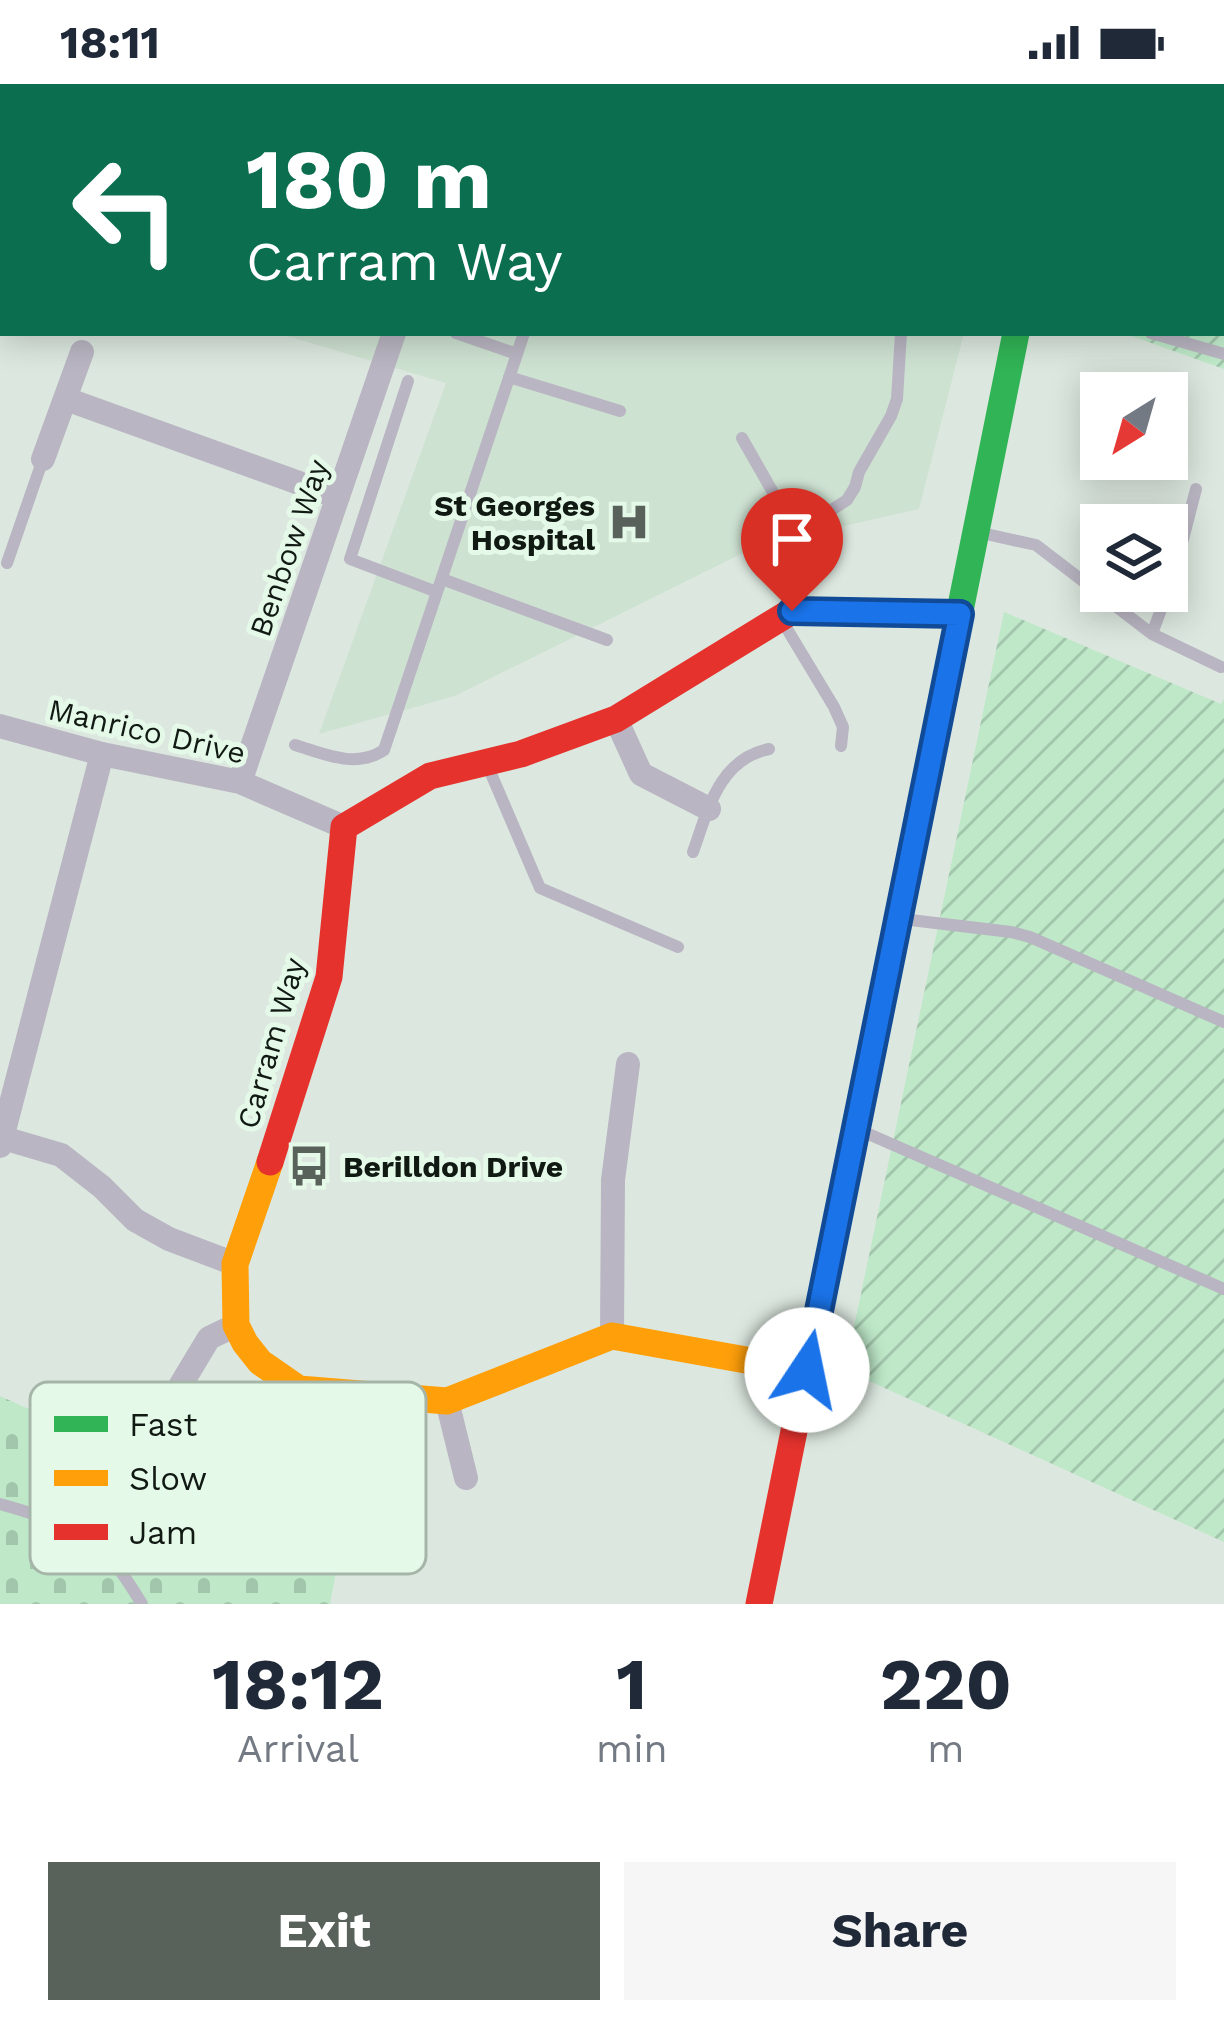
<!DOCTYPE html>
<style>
body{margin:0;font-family:"Work Sans",sans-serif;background:#f6f6f7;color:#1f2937;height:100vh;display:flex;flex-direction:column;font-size:45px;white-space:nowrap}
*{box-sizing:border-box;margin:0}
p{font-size:39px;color:#747a83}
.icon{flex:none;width:66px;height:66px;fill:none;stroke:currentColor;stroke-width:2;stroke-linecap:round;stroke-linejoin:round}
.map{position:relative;height:1520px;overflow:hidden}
.drawer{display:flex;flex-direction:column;background:#fff;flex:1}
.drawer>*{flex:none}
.top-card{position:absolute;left:0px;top:0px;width:1224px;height:252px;box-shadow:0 6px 30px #0003;background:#0b6e4f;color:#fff;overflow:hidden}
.needle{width:78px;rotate:217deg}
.tools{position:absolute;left:1080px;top:288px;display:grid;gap:24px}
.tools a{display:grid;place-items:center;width:108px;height:108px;border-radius:0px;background:#fff;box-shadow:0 6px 30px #0003;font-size:60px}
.pin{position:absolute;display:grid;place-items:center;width:102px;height:102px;color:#fff;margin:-123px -51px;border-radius:50% 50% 50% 0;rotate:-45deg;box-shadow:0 0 12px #0007}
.pin .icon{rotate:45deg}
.me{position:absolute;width:132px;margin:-66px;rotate:11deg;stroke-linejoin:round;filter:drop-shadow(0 0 9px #0008)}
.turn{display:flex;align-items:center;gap:42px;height:252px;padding:0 48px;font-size:54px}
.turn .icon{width:156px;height:156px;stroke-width:2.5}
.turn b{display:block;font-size:84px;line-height:102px}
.eta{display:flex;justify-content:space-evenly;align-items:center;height:204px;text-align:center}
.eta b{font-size:72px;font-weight:700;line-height:84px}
.button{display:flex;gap:24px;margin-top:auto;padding:24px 48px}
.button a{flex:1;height:138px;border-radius:0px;background:#58615a;color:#fff;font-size:48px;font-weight:700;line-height:138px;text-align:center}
.button a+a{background:#f6f6f7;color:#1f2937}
.status{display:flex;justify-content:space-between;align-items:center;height:84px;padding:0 60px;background:#fff;direction:ltr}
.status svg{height:33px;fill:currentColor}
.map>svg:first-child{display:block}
</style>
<div class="status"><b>18:11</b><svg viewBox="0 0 49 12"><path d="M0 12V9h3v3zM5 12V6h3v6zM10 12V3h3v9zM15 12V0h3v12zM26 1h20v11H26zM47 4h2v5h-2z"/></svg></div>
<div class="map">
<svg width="1224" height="1520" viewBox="0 0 1224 1520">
<defs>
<pattern id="cemetery-stones" width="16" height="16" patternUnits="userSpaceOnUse" patternTransform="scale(3)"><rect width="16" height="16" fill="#bee8c8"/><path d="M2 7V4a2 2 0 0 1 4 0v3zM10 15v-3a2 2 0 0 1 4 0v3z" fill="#a2c6ab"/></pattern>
<pattern id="garden-furrows" width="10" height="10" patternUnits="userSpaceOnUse" patternTransform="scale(3)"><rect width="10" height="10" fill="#bee8c8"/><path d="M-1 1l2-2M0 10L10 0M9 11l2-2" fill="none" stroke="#a2c6ab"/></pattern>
</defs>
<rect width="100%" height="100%" fill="#dce8df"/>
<!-- built -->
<path fill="#cee2d2" d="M0 0H1027L1026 3H3V169L0 168Z
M277 249H964L919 425 757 462 455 612 319 650 446 299Z"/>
<!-- cemetery -->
<path fill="url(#cemetery-stones)" d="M0 1312 340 1466 330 1520H0Z"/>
<!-- garden -->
<path fill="url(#garden-furrows)" d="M1092 0H1224V285L1123 249H1221V3H1092Z
M1004 528 1221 620 1224 615V1458L845 1286Z"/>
<!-- building -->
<path fill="#b4c7b8" stroke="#a3aca5" stroke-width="3" d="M0 0H168L167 3H3V121L0 116Z"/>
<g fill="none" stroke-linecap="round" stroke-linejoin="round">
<!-- lane -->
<path stroke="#b9b5c2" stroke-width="12" d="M350 0 356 3
M255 3 256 0
M592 3V0
M815 3 816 0
M965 3 966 0
M456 249 517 270 524 249
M1151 249 1224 270
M509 293 620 327
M408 297 350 475 437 508
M742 354 796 449
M977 448 1036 461 1152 550 1221 583
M7 479 43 375
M442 495 607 556
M792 520 796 449 847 416 855 403 859 388 891 332 897 315 901 249
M781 535 834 623 843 643 841 662
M1152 550 1174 490 1196 405
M295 661C325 670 356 685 384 666L517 270
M489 685 540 804 678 863
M693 768C708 726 719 675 769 665
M902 835 1011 848 1030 853 1224 938
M857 1045 1224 1205
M0 1420C29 1428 73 1441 96 1460 115 1476 129 1499 142 1520"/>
<!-- street -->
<path stroke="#b9b5c2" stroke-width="24" d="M66 315 338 413
M43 375 82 268
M616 635 641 690 709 725
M0 642 102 670 240 698 344 743
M240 698 394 249
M0 1053 61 1071 102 1103 135 1136 169 1155 235 1180
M0 1062 102 670
M612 1252 613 1096 628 980
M447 1317 466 1394
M153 1347 209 1254 236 1241"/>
<!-- fast -->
<path stroke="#30b455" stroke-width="27" d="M943 611 1016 249"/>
<!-- slow -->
<path stroke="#ff9f0a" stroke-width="27" d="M270 1078 235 1180 236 1241 245 1259 260 1278 299 1305 447 1317 612 1252 807 1287"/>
<!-- jam -->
<path stroke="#e5322d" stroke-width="27" d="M1072 0V3
M270 1078 329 893 344 743 430 692 521 670 616 635 792 527 960 530
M759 1520 943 611"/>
</g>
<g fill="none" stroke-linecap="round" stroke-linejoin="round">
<!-- route casing -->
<g stroke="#114b97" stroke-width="30">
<path id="route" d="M792 527 960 530 807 1286"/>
</g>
<!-- route -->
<use href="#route" stroke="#1a73e8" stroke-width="21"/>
</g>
<!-- icons -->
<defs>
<g id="hospital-bare" transform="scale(3.24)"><path d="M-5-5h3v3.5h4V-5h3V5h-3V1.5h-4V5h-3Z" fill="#58615a" stroke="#e5f9e9" stroke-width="2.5" paint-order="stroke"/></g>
<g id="bus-bare" transform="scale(3.24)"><path d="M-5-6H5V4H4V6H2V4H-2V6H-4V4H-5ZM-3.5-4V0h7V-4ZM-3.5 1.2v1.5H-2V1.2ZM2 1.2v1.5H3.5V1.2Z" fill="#58615a" stroke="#e5f9e9" stroke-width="2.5" paint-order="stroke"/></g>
</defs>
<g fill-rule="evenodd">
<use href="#hospital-bare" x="629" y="438"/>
<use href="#bus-bare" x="309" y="1082"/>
</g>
<g text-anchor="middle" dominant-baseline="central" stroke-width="10" stroke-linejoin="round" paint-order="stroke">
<!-- poi labels -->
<g font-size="30" font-weight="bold" fill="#111913" stroke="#e5f9e9" text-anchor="end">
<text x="595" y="421">St Georges<tspan x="595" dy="34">Hospital</tspan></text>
<text x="343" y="1082" text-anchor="start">Berilldon Drive</text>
</g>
<!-- street labels -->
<g font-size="30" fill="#111913" stroke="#e5f9e9">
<text transform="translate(289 464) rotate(-71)">Benbow Way</text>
<text transform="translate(147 647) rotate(13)">Manrico Drive</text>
<text transform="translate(271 959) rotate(-74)">Carram Way</text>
</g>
</g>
<!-- legend -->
<rect x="30" y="1298" width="396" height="192" rx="18" fill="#e5f9e9" stroke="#a5b6a9" stroke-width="3"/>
<rect x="54" y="1332" width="54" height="16" fill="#30b455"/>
<rect x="54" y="1386" width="54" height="16" fill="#ff9f0a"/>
<rect x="54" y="1440" width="54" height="16" fill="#e5322d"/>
<g font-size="33" fill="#111913">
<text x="129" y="1352">Fast</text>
<text x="129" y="1406">Slow</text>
<text x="129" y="1460">Jam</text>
</g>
</svg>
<div class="tools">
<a><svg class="needle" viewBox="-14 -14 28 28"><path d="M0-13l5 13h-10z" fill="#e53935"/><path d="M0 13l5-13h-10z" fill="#747a83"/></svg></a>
<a><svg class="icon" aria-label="layers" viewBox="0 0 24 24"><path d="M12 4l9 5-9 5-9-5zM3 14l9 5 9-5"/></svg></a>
</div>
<div class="pin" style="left:792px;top:527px;background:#d93025"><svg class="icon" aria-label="arrive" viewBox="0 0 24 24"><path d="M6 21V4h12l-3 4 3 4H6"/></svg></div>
<svg class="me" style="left:807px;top:1286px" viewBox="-20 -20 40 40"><circle r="19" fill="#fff"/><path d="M0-13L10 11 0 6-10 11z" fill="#1a73e8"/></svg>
<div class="top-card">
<div class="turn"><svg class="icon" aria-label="left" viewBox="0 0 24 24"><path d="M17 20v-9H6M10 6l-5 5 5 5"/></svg><div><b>180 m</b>Carram Way</div></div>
</div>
</div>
<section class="drawer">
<div class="eta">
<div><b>18:12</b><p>Arrival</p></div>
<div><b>1</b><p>min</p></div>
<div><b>220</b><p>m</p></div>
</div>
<div class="button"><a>Exit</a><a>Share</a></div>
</section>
